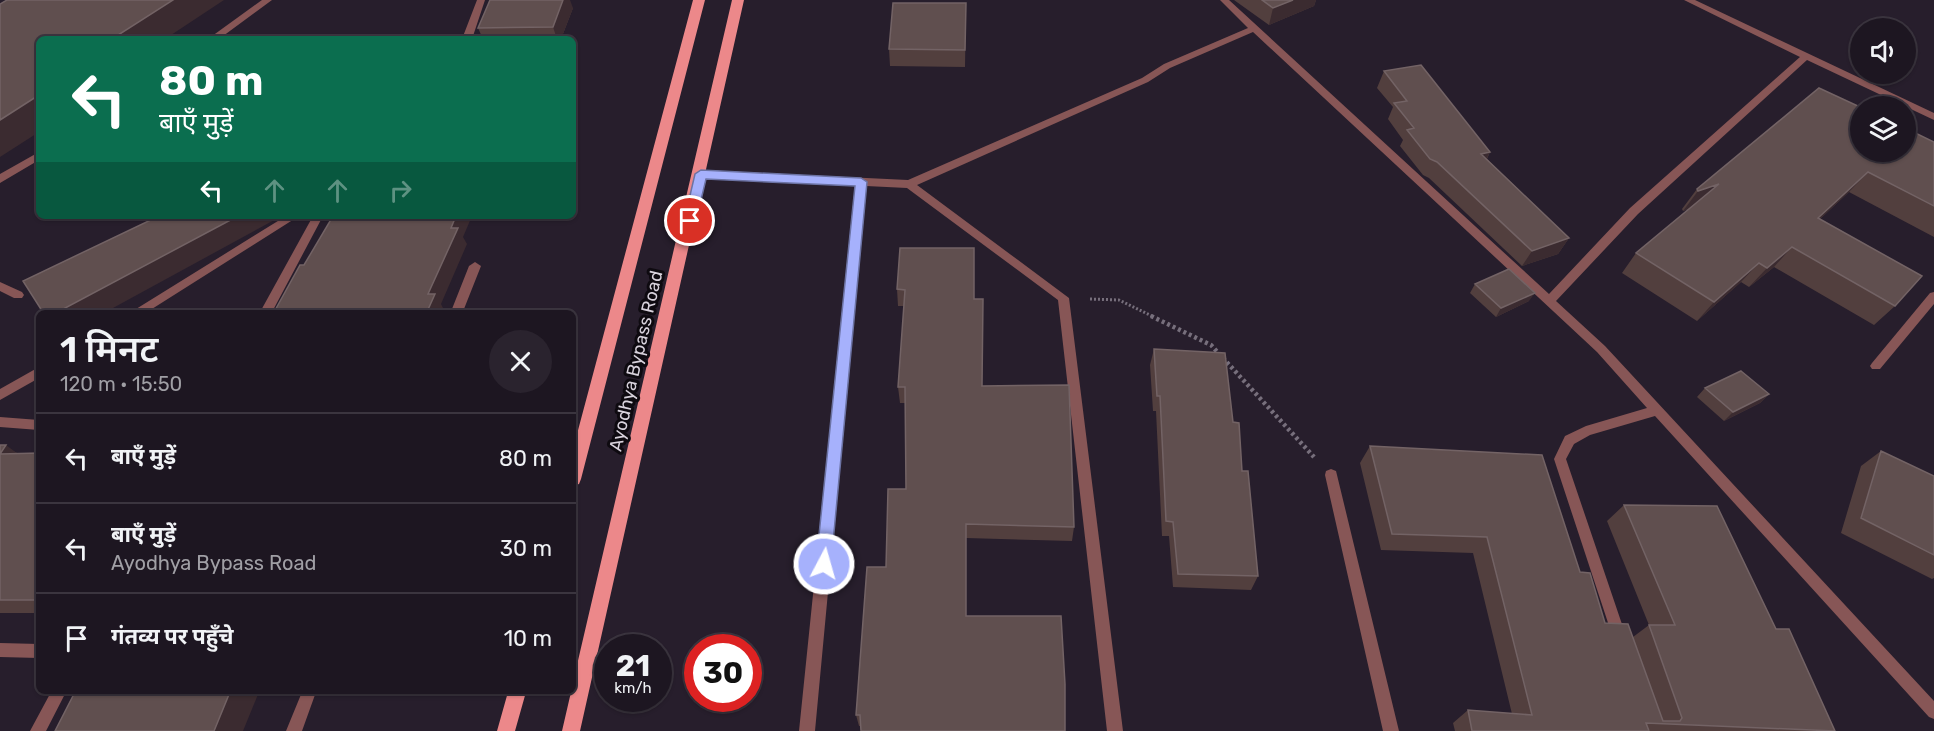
<!DOCTYPE html>
<html lang="hi">
<meta charset="utf-8">
<style>
body{margin:0;font-family:Rubik,"Noto Sans Devanagari",sans-serif;background:#2a232e;color:#f1f3f6;height:100vh;display:flex;flex-direction:column;font-size:22px;white-space:nowrap}
*{box-sizing:border-box;margin:0}
p{font-size:20px;color:#a09fa5}
.icon{flex:none;width:33px;height:33px;fill:none;stroke:currentColor;stroke-width:2;stroke-linecap:round;stroke-linejoin:round}
.map{position:relative;flex:1;overflow:hidden}
.drawer{position:absolute;left:36px;top:310px;width:540px;height:384px;display:flex;flex-direction:column;background:#1d1621;border-radius:9px;box-shadow:0 2px 4px #0004,0 0 0 2px #3b353f}
.drawer>*{flex:none}
.banner{position:absolute;left:36px;top:36px;width:540px;height:183px;border-radius:9px;box-shadow:0 2px 4px #0004,0 0 0 2px #3b353f;background:#0b6e4f;color:#fff;overflow:hidden}
.fabs{position:absolute;left:1850px;top:18px;display:grid;gap:12px}
.fabs a{display:grid;place-items:center;width:66px;height:66px;border-radius:50%;background:#1d1621;box-shadow:0 2px 4px #0004,0 0 0 2px #3b353f;font-size:30px}
.speed{position:absolute;left:594px;top:634px;display:flex;gap:12px;font-size:30px;font-weight:700;text-align:center}
.speed>*{display:grid;place-content:center;width:78px;height:78px;border-radius:50%;background:#1d1621;box-shadow:0 2px 4px #0004,0 0 0 2px #3b353f;line-height:1}
.speed small{font-size:15px;font-weight:400}
.speed .limit{border:9px solid #d22;background:#fff;color:#111}
.pin{position:absolute;display:grid;place-items:center;width:51px;height:51px;color:#fff;margin:-26px;border:3px solid #fff;border-radius:50%;box-shadow:0 2px 6px #0007}
.me{position:absolute;width:66px;margin:-33px;rotate:6deg;stroke-linejoin:round;filter:drop-shadow(0 0 4px #0008)}
.turn{display:flex;align-items:center;gap:21px;height:126px;padding:0 24px;font-size:27px}
.turn .icon{width:78px;height:78px;stroke-width:2.5}
.turn b{display:block;font-size:42px;line-height:51px}
.lanes{display:flex;align-items:center;height:57px;padding:0 24px;background:#0003;justify-content:center;gap:30px;direction:ltr}
.lanes .off{opacity:.35}
.round{display:grid;place-items:center;flex:none;width:63px;height:63px;border-radius:32px;background:#2a232e}
.headline{display:flex;align-items:center;justify-content:space-between;height:102px;padding:0 24px}
h1{font-size:36px;font-weight:600;line-height:45px}
ul{padding:0;list-style:none}
li{display:flex;align-items:center;gap:18px;height:90px;padding:0 24px;border-top:2px solid #3b353f}
li div{flex:1}
li b{display:block;font-size:22px}
li em{font-style:normal}
.map>svg:first-child{display:block}
</style>
<div class="map">
<svg width="1934" height="731" viewBox="0 0 1934 731">
<rect width="100%" height="100%" fill="#271e2c"/>
<g fill="none" stroke-linecap="round" stroke-linejoin="round">
<!-- path-far1 -->
<path stroke="#776f7c" stroke-width="3" stroke-dasharray="2 2" stroke-linecap="butt" d="M1090 299 1119 300 1154 317"/>
<!-- path -->
<path stroke="#776f7c" stroke-width="4.5" stroke-dasharray="3 3" stroke-linecap="butt" d="M1151 316 1211 345 1314 457"/>
<!-- street -->
<path fill="#875656" fill-rule="evenodd" d="M262 0H272L219 39H208Z
M477 0H485L472 39H462Z
M1220 0H1229L1549 294 1630 208 1800 57 1684 0H1695L1934 113V120L1807 60 1638 214 1556 301 1605 346 1934 701V719L1929 717 1655 416 1590 435 1574 444 1566 459 1627 639 1625 644 1620 646 1615 644 1554 459 1565 436 1586 426 1647 408 1597 352 1253 32 1170 68 1148 82 917 185 1069 298 1123 731H1107L1058 300 907 188 866 186 815 731H799L855 185 701 178 696 174 701 170 908 180 1142 78 1164 64 1248 28Z
M39 152V160L0 183V174Z
M286 216H299L144 314H128Z
M313 216H323L271 314H259Z
M475 262 481 266 462 314H450L469 266Z
M0 282 22 292 24 295 22 298H14L0 291Z
M1934 292V304L1880 369H1872L1870 366 1872 363 1930 293Z
M39 367V378L0 400V389Z
M0 417 39 420V430L0 427Z
M1331 469 1336 471 1337 475 1399 731H1383L1325 475 1326 471Z
M0 643 39 644V658L0 657Z
M51 692H66L46 731H30Z
M302 692H316L302 731H286Z"/>
<!-- primary -->
<path fill="#ec888a" fill-rule="evenodd" d="M693 0H705L581 479 579 484 573 486V449Z
M732 0H744L580 731H562L571 692H573V682Z
M508 692H526L515 731H497Z"/>
</g>
<!-- wall -->
<path fill="#523f3e" d="M1234 0H1316L1314 6 1269 25Z
M966 3 965 67 890 66 889 49Z
M573 8 561 39H483L478 28Z
M1384 71 1490 152 1487 159 1569 238 1558 254 1522 266 1429 178 1423 175 1400 146 1403 140 1388 119 1393 107 1377 88Z
M1934 142V237L1849 192 1820 219 1895 306 1874 325 1774 267 1749 287 1741 282 1697 321 1622 273 1636 253 1689 209 1683 211 1682 209 1697 189Z
M900 248 974 299 982 386 1074 527 1072 541 966 538 861 726H859L856 715 886 567 906 489 905 403H900L898 387 904 306H898L897 289Z
M1475 284 1529 301 1496 317 1470 293Z
M1154 349 1233 422 1242 471 1258 576 1251 590 1173 587 1169 536H1162L1156 411H1153L1150 365Z
M1705 388 1769 394 1760 403 1724 421 1697 397Z
M0 445 17 453H39V613H0Z
M1370 446 1580 572 1605 623 1633 637 1649 625 1607 521 1624 505 1776 629 1835 731H1455L1453 723 1468 710 1512 714 1473 553 1381 550 1360 463Z
M1881 451 1934 476V578L1932 579 1841 533 1861 466Z"/>
<!-- shaded-wall -->
<path fill="#3b2b30" d="M173 0H224L165 39H112Z
M563 0H570L573 8 561 39H557L553 27Z
M1293 0H1316L1314 6 1269 25 1273 8Z
M39 95V132L0 157V120Z
M1490 152 1482 168 1481 154Z
M1868 172 1849 192 1800 238 1818 218Z
M1719 184 1703 204 1683 211 1698 191Z
M238 216H276L278 218 102 314H54Z
M456 216H472L463 237 467 244 441 304 444 310 443 314H426L428 294 451 228Z
M1569 238 1558 254 1522 266 1532 251Z
M1792 247 1774 267 1749 287 1767 268Z
M1759 263 1741 282 1697 321 1714 302Z
M1535 293 1529 301 1496 317 1501 308Z
M1769 394 1760 403 1724 421 1733 412Z
M6 445 26 460 0 454Z
M230 692H259L243 731H214Z"/>
<!-- building -->
<path fill="#604f4f" stroke="#736365" stroke-width="1.5" d="M7 0H173L112 39H39V95L0 120V4Z
M490 0H563L553 27 478 28Z
M1262 0H1293L1273 8Z
M893 3H966L965 50 889 49Z
M1421 65 1490 152 1481 154 1569 238 1532 251 1437 162 1430 159 1407 130 1414 128 1394 103 1407 101 1384 71Z
M1819 88 1860 107V152H1905V128L1934 142V206L1868 172 1818 218 1922 276 1895 306 1792 247 1767 268 1759 263 1714 302 1636 253 1719 184 1698 191 1697 189Z
M159 216H238L54 314H44L23 281Z
M333 216H456L451 228H458L428 294H435L426 314H273L300 265H304Z
M900 248H974V299H983L982 386 1069 385 1074 527 966 524V616H1061L1065 684V731H861L860 715H856L867 567H886L888 489H906L905 387H898L905 290 897 289Z
M1509 269 1535 293 1501 308 1475 284Z
M1154 349 1225 353 1233 422 1239 423 1242 471H1248L1258 576 1178 574 1173 522 1166 521 1160 396H1157Z
M1741 371 1769 394 1733 412 1705 388Z
M0 445H6L0 454 39 453V598L38 600H0Z
M1370 446 1542 455 1580 572 1590 573 1605 623 1628 624 1663 721H1680L1682 718 1649 625H1675L1624 505 1717 506 1776 629H1789L1835 731 1646 723 1649 731H1472L1468 710 1532 715 1487 537 1392 534Z
M1881 451 1934 476V555L1861 518Z
M75 692H230L214 731H55Z"/>
<!-- route -->
<path fill="#a6b1fc" stroke="#6c73a4" stroke-width="1.5" d="M701 170 861 178 867 182 831 564 829 569 824 571 818 569 816 564 855 186 706 179 696 221 690 225 684 221 695 174Z"/>
<g text-anchor="middle" dominant-baseline="central" stroke-width="6" stroke-linejoin="round" paint-order="stroke">
<!-- street labels -->
<g font-size="18" fill="#d8d2dc" stroke="#0e0a10">
<text transform="translate(636 361) rotate(-77)">Ayodhya Bypass Road</text>
</g>
</g>
</svg>
<div class="fabs">
<a><svg class="icon" aria-label="sound" viewBox="0 0 24 24"><path d="M4 9h4l5-4v14l-5-4H4zM17 9q2 3 0 6"/></svg></a>
<a><svg class="icon" aria-label="layers" viewBox="0 0 24 24"><path d="M12 4l9 5-9 5-9-5zM3 14l9 5 9-5"/></svg></a>
</div>
<div class="speed"><div>21<small>km/h</small></div><div class="limit">30</div></div>
<div class="pin" style="left:690px;top:221px;background:#d93025"><svg class="icon" aria-label="arrive" viewBox="0 0 24 24"><path d="M6 21V4h12l-3 4 3 4H6"/></svg></div>
<svg class="me" style="left:824px;top:564px" viewBox="-20 -20 40 40"><circle r="17" fill="#a6b1fc" stroke="#fff" stroke-width="3"/><path d="M0-11L8 9 0 5-8 9z" fill="#fff"/></svg>
<div class="banner">
<div class="turn"><svg class="icon" aria-label="left" viewBox="0 0 24 24"><path d="M17 20v-9H6M10 6l-5 5 5 5"/></svg><div><b>80 m</b>बाएँ मुड़ें</div></div>
<div class="lanes"><svg class="icon" aria-label="left" viewBox="0 0 24 24"><path d="M17 20v-9H6M10 6l-5 5 5 5"/></svg><svg class="icon off" aria-label="ahead" viewBox="0 0 24 24"><path d="M12 20V5M6 11l6-6 6 6"/></svg><svg class="icon off" aria-label="ahead" viewBox="0 0 24 24"><path d="M12 20V5M6 11l6-6 6 6"/></svg><svg class="icon off" aria-label="right" viewBox="0 0 24 24"><path d="M7 20v-9h11M14 6l5 5-5 5"/></svg></div>
</div>
<section class="drawer">
<div class="headline"><div><h1>1 मिनट</h1><p>120 m · 15:50</p></div><a class="round"><svg class="icon" aria-label="close" viewBox="0 0 24 24"><path d="M6 6l12 12M18 6L6 18"/></svg></a></div>
<ul>
<li><svg class="icon" aria-label="left" viewBox="0 0 24 24"><path d="M17 20v-9H6M10 6l-5 5 5 5"/></svg><div><b>बाएँ मुड़ें</b></div><em>80 m</em></li>
<li><svg class="icon" aria-label="left" viewBox="0 0 24 24"><path d="M17 20v-9H6M10 6l-5 5 5 5"/></svg><div><b>बाएँ मुड़ें</b><p>Ayodhya Bypass Road</p></div><em>30 m</em></li>
<li><svg class="icon" aria-label="arrive" viewBox="0 0 24 24"><path d="M6 21V4h12l-3 4 3 4H6"/></svg><div><b>गंतव्य पर पहुँचे</b></div><em>10 m</em></li>
</ul>
</section>
</div>
